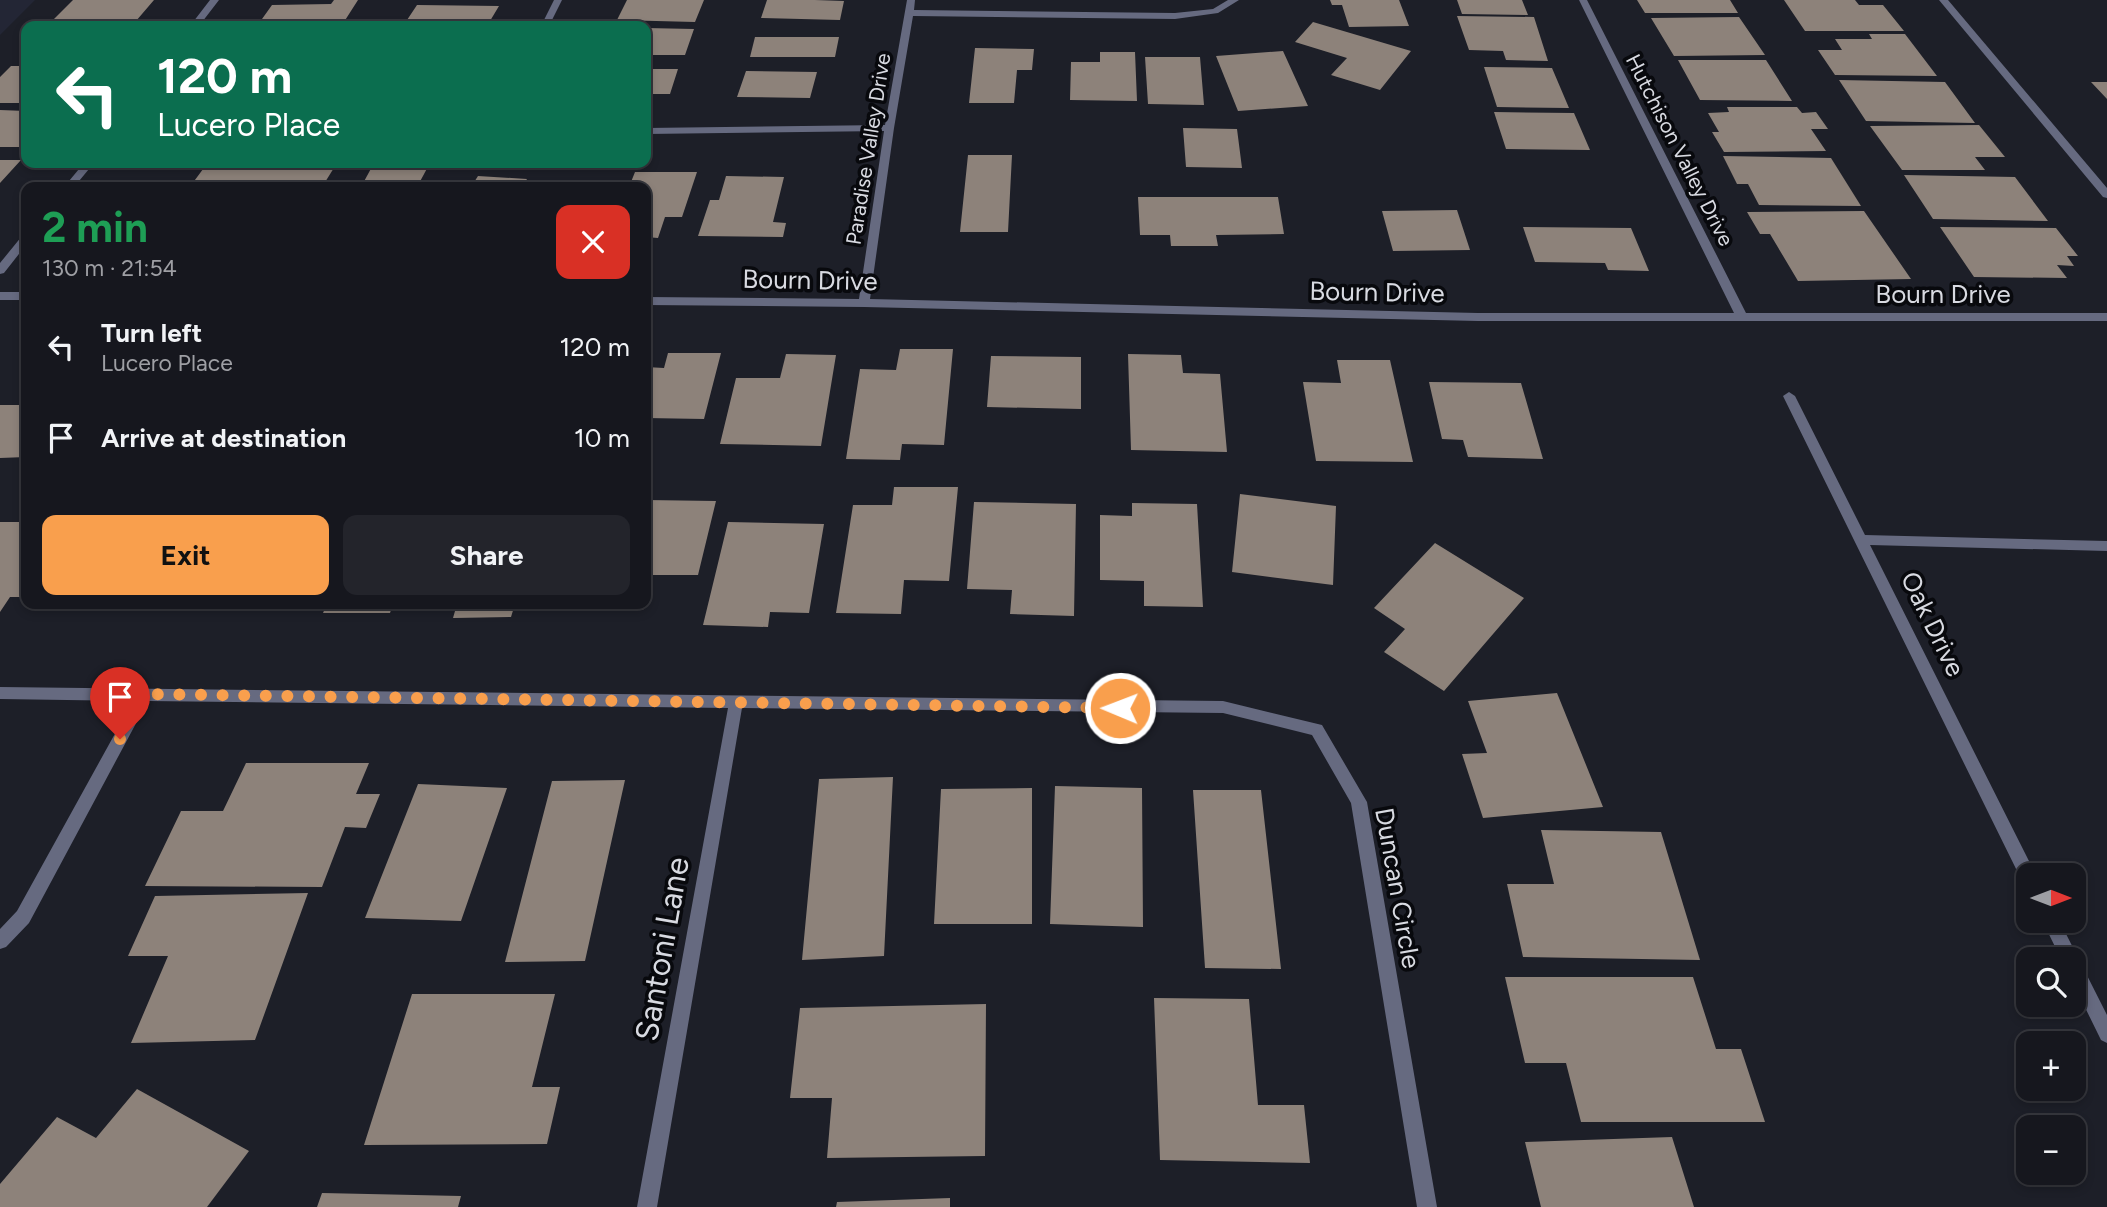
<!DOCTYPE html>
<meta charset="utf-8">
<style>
body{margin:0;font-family:Figtree,sans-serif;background:#23242b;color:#f1f3f6;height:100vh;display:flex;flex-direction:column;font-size:26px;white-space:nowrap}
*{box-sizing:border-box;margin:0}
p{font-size:23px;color:#9e9fa4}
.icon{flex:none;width:38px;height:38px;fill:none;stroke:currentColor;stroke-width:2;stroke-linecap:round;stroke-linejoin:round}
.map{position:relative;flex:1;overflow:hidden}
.sheet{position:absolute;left:21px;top:182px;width:630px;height:427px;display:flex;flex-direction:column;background:#16171e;border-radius:14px;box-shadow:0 4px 10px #0003,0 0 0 2px #35363c}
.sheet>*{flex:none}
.guide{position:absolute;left:21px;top:21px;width:630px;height:147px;border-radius:14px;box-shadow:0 4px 10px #0003,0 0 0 2px #35363c;background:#0b6e4f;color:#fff;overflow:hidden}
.needle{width:46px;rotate:90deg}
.controls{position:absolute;left:2016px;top:863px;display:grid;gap:14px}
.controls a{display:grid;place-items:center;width:70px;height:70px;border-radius:14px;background:#16171e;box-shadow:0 4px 10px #0003,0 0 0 2px #35363c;font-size:35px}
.pin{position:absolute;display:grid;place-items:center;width:60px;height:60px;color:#fff;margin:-72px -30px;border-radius:50% 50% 50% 0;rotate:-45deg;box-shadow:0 0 7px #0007}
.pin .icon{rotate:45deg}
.me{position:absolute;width:77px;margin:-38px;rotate:271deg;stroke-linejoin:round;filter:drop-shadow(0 0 5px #0008)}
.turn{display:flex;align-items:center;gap:24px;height:147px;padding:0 21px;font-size:32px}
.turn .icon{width:91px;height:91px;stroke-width:2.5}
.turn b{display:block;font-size:49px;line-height:60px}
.round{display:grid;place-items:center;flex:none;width:74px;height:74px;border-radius:14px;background:#23242b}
.head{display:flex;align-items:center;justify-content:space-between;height:119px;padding:0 21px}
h1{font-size:42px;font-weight:700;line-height:52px;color:#1e9e55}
.action{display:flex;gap:14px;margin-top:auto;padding:14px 21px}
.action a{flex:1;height:80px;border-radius:14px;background:#f99f4d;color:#111;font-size:28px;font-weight:700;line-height:80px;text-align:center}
.action a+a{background:#23242b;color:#f1f3f6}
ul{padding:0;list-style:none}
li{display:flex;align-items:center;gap:21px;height:91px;padding:0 21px}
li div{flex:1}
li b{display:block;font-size:26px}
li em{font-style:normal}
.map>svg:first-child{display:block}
</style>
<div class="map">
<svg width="2107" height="1207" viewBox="0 0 2107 1207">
<rect width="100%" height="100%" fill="#1d1f28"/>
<!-- built -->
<path fill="#232635" d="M0 0H35L0 35Z"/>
<!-- building -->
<path fill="#8d827a" d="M73 0H154L136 21 53 20Z
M334 0H358L342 25 257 26 272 5 331 4Z
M627 0H704L695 22 617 20Z
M767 0H815L844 1 840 20 761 18Z
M1330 0H1399L1409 26 1349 27 1342 5H1332Z
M1457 0H1522L1528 15 1462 14Z
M1637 0H1730L1738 13H1645Z
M1784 0H1855L1859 5H1883L1904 31H1805Z
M417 5 499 6 487 26H403Z
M1457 16 1534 17 1548 61 1506 60 1503 51 1469 50Z
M1739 17 1765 55 1674 56 1651 18Z
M1313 22 1411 51 1380 90 1331 75 1347 58 1295 42Z
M646 28 694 29 685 55H646Z
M1869 34H1905L1937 76 1835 75 1818 50H1842L1835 39H1872Z
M755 37H839L835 57H750Z
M975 48 1034 49 1032 70H1017L1014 103H969Z
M1283 51 1308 106 1238 111 1216 56Z
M1100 52H1135L1137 101 1070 100 1071 62H1100Z
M1145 57H1200L1204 105 1148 104Z
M1678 60H1766L1792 101 1700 100Z
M11 66H26V103H0V77Z
M1484 67 1552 68 1569 108 1497 107Z
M646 69H678L670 94H646Z
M746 71 817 72 810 98 737 97Z
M1839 80 1945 82 1975 123 1866 121Z
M2091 82H2107V99Z
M1727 107H1797L1802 113 1816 112 1828 129H1811L1826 151 1724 152 1712 132H1719L1708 113 1729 112Z
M0 110 26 111V147H0Z
M1494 112 1574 113 1590 150 1506 149Z
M1979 125 2005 157H1975L1985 170H1902L1870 126Z
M1183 128 1237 129 1242 168 1186 167Z
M968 155H1012L1008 232H960Z
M1723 156 1831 158 1861 206 1759 205 1748 184H1737Z
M0 160H21L0 183Z
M276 163H337L322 187H176L178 184H192L206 165H275Z
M374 163H430L417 187H361Z
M635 172H697L682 217H665L658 238 646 237V187H629Z
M1904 175 2015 177 2048 221 1933 219Z
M478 176 527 179 522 187H471Z
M726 176 784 177 773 222 786 223 783 237 698 236 710 200H719Z
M548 180H595L593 187H545Z
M1138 197H1278L1284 234 1216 235 1218 246H1171L1170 235H1140Z
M1457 210 1470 250 1393 251 1382 211Z
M1864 211 1911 279 1798 281 1770 234H1760L1747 212Z
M1523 227 1631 228 1649 271 1608 270 1605 263 1535 262Z
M1940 227 2056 228 2078 256H2067L2074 266 2057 265 2067 278 1974 277Z
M900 349H953L944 445 902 444 900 460 846 459 860 369 896 370Z
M668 353H721L704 419 646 418V367L664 368Z
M786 354 836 355 821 446 720 444 736 378H780Z
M1128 354 1181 355 1183 373 1220 374 1227 452 1131 450Z
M991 356 1081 357V409L987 407Z
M1337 360H1390L1413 462 1316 461 1303 382 1341 383Z
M1429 382 1521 383 1543 459 1468 457 1463 440 1442 439Z
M0 405H26V457L0 458Z
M894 487H958L949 581 904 580 901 614 836 613 853 505H892Z
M1240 494 1336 506 1333 585 1232 572Z
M646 500 716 501 698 575H653L647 598Z
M974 502 1076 504 1074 616 1010 614 1012 590 967 589Z
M1132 503 1197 504 1203 607 1144 606V581L1100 580V515L1132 516Z
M0 522H26V597H10L0 612Z
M728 522 824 524 809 613 770 612 768 627 703 625Z
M1435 543 1524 598 1444 691 1384 652 1405 629 1374 608Z
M70 604H136L133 610 67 609Z
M246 604H307L304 611 243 609Z
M327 604H393L390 613H323Z
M457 604H515L511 617 453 618Z
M582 604H645L643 610H580Z
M1557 693 1603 807 1483 818 1462 754 1487 753 1468 701Z
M246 763H369L356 794H380L366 828 345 827 322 887 145 886 181 811H223Z
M893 777 884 956 802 960 819 779Z
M625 780 585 961 505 962 552 781Z
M418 784 507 788 461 921 365 918Z
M1055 786 1142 788 1143 927 1050 924Z
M1032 788V924H934L941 789Z
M1193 790H1261L1281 969 1205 968Z
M1541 830 1661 832 1700 960 1523 957 1507 884H1554Z
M308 893 255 1040 131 1043 168 956H128L155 896Z
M1505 977H1693L1716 1049H1741L1765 1122H1581L1566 1063H1525Z
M412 994H555L532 1087H560L547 1144 364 1145Z
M1154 998 1249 999 1258 1105H1304L1310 1163 1160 1160Z
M986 1004 985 1156 827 1158 832 1098H790L800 1008Z
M137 1089 249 1151 207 1207H0V1184L57 1117 96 1138Z
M1672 1137 1694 1207H1541L1525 1142Z
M322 1193 461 1196 458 1207H317Z
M950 1198V1207H836L837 1202Z"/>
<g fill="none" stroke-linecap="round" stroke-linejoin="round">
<!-- lane -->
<path fill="#666a80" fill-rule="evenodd" d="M1789 392 1795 396 1865 535 2107 541V551L1870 545 2034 871 2036 875H2028V884L2022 881 1783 396Z
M2042 920H2059L2107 1015V1043L2101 1040 2074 985V959H2061Z"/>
<!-- street -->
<path fill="#666a80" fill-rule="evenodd" d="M210 0H219L199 26H190Z
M554 0H562L549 26H541Z
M907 0H915L914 10 1175 13 1213 9 1228 0H1239L1218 13 1175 19 913 16 894 128 870 299 1478 313H1734L1579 0H1587L1746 313H2107V321H1478L864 307 646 305V297L859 299 884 131 646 134V128L885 125Z
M1939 0H1948L2107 188V198L2103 197Z
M84 163H94L74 187H64Z
M26 235V245L4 273 0 274V263L22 236Z
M0 292H26V300H0Z
M0 687 1223 701 1322 725 1367 802 1437 1207H1417L1351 803 1312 735 1223 713 742 708 657 1207H637L728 708 148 701 29 923 6 947 0 949V929L17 911 133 701 0 699Z"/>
</g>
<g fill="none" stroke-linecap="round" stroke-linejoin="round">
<!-- route -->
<path stroke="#f99f4d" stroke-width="12" stroke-dasharray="0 21.6" d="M120 739 144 694 1120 708"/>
</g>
<g text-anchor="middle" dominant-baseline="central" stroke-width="7" stroke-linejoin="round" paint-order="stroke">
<!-- far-street labels -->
<g font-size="21" fill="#d8dae1" stroke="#08090d">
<text transform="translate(868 149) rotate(-81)">Paradise Valley Drive</text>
<text transform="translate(1680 150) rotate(63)">Hutchison Valley Drive</text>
</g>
<!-- street labels -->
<g font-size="26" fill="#d8dae1" stroke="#08090d">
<text transform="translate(810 280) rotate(1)">Bourn Drive</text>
<text transform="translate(1377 292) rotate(1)">Bourn Drive</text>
<text x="1943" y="294">Bourn Drive</text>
<text transform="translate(1933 624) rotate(64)">Oak Drive</text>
<text transform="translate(1398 888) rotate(80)">Duncan Circle</text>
</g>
<!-- near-street labels -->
<g font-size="32" fill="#d8dae1" stroke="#08090d">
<text transform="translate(662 949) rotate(-80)">Santoni Lane</text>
</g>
</g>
</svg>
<div class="controls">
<a><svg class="needle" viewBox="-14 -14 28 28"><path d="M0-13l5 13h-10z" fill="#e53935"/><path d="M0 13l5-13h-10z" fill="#9e9fa4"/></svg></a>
<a><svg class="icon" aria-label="search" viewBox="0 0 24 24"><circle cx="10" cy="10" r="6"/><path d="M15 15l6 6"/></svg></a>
<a>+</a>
<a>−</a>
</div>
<div class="pin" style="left:120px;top:739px;background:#d93025"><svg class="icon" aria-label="arrive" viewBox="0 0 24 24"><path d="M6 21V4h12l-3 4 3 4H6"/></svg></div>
<svg class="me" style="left:1120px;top:708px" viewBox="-20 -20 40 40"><circle r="17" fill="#f99f4d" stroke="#fff" stroke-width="3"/><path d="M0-11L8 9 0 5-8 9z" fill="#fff"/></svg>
<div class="guide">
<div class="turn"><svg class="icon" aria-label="left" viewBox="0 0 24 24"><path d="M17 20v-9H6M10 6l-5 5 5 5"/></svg><div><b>120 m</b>Lucero Place</div></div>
</div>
<section class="sheet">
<div class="head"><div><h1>2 min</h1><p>130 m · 21:54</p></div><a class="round" style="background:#d93025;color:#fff"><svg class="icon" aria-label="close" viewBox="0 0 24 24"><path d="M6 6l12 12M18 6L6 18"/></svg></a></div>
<ul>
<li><svg class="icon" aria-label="left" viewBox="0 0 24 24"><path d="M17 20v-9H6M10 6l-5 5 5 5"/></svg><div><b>Turn left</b><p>Lucero Place</p></div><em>120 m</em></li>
<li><svg class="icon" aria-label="arrive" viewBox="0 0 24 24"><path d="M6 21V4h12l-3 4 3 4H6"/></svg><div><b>Arrive at destination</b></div><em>10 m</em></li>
</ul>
<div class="action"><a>Exit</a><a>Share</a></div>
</section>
</div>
